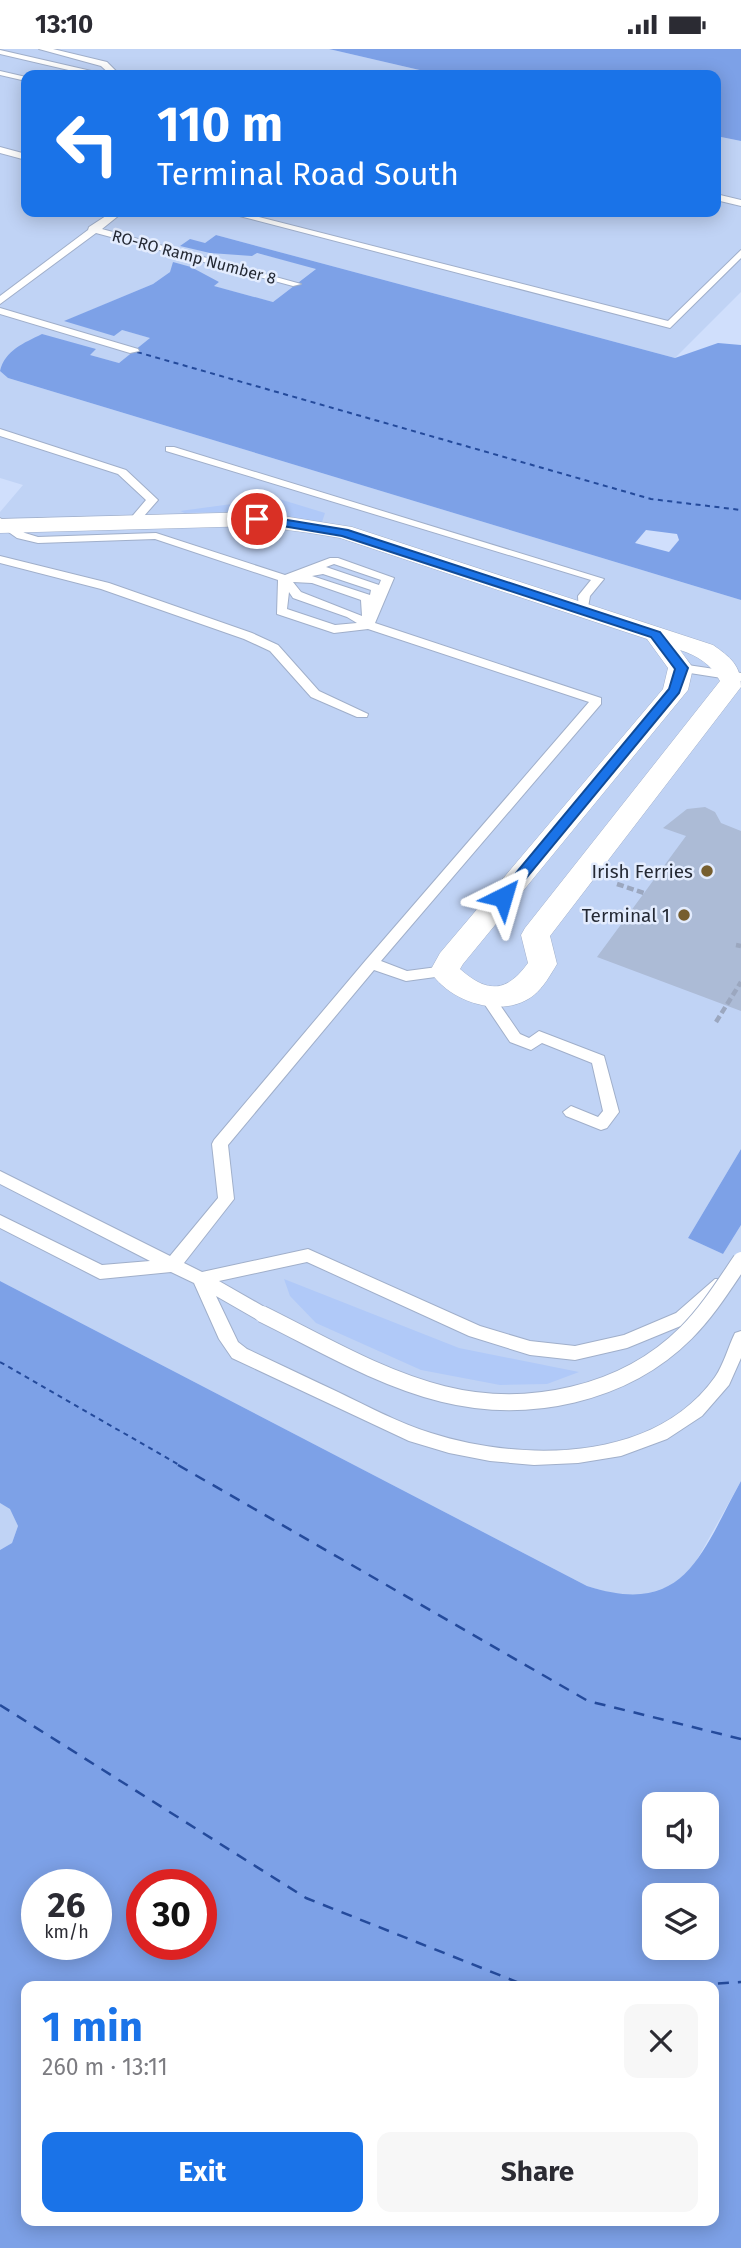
<!DOCTYPE html>
<meta charset="utf-8">
<style>
body{margin:0;font-family:"Fira Sans",sans-serif;background:#f7f7f7;color:#2b2b33;height:100vh;display:flex;flex-direction:column;font-size:26px;white-space:nowrap}
*{box-sizing:border-box;margin:0}
p{font-size:23px;color:#7c7c81}
.icon{flex:none;width:38px;height:38px;fill:none;stroke:currentColor;stroke-width:2;stroke-linecap:round;stroke-linejoin:round}
.map{position:relative;flex:1;overflow:hidden}
.side{position:absolute;left:21px;top:1932px;width:698px;height:245px;display:flex;flex-direction:column;background:#fff;border-radius:14px;box-shadow:0 4px 18px #0003}
.side>*{flex:none}
.guide{position:absolute;left:21px;top:21px;width:700px;height:147px;border-radius:14px;box-shadow:0 4px 18px #0003;background:#1a73e8;color:#fff;overflow:hidden}
.controls{position:absolute;left:642px;top:1743px;display:grid;gap:14px}
.controls a{display:grid;place-items:center;width:77px;height:77px;border-radius:14px;background:#fff;box-shadow:0 4px 18px #0003;font-size:35px}
.speed{position:absolute;left:21px;top:1820px;display:flex;gap:14px;font-size:35px;font-weight:700;text-align:center}
.speed>*{display:grid;place-content:center;width:91px;height:91px;border-radius:50%;background:#fff;box-shadow:0 4px 18px #0003;line-height:1}
.speed small{font-size:18px;font-weight:400}
.speed .limit{border:10px solid #d22;background:#fff;color:#111}
.pin{position:absolute;display:grid;place-items:center;width:60px;height:60px;color:#fff;margin:-30px;border:4px solid #fff;border-radius:50%;box-shadow:0 2px 7px #0007}
.me{position:absolute;width:77px;margin:-38px;rotate:40deg;stroke-linejoin:round;filter:drop-shadow(0 0 5px #0008)}
.turn{display:flex;align-items:center;gap:24px;height:147px;padding:0 21px;font-size:32px}
.turn .icon{width:91px;height:91px;stroke-width:2.5}
.turn b{display:block;font-size:49px;line-height:60px}
.round{display:grid;place-items:center;flex:none;width:74px;height:74px;border-radius:14px;background:#f7f7f7}
.headline{display:flex;align-items:center;justify-content:space-between;height:119px;padding:0 21px}
h1{font-size:42px;font-weight:700;line-height:52px;color:#1a73e8}
.action{display:flex;gap:14px;margin-top:auto;padding:14px 21px}
.action a{flex:1;height:80px;border-radius:14px;background:#1a73e8;color:#fff;font-size:28px;font-weight:700;line-height:80px;text-align:center}
.action a+a{background:#f7f7f7;color:#2b2b33}
.status{display:flex;justify-content:space-between;align-items:center;height:49px;padding:0 35px;background:#fff;direction:ltr}
.status svg{height:19px;fill:currentColor}
.map>svg:first-child{display:block}
</style>
<div class="status"><b>13:10</b><svg viewBox="0 0 49 12"><path d="M0 12V9h3v3zM5 12V6h3v6zM10 12V3h3v9zM15 12V0h3v12zM26 1h20v11H26zM47 4h2v5h-2z"/></svg></div>
<div class="map">
<svg width="741" height="2199" viewBox="0 0 741 2199">
<rect width="100%" height="100%" fill="#d0dffc"/>
<!-- built -->
<path fill="#c0d3f5" d="M0 0H329L441 26H26V163H716V87L741 92V243L675 309 216 186 205 194 181 196 256 204 317 219 273 253 213 237 219 233 170 223 153 235 65 272 122 281 151 289 119 314 89 306 96 300 1 321 8 329 741 551V1100L688 1189 723 1205 741 1176V1432L694 1516 674 1536 643 1546H616L587 1537 0 1232V463L23 436 0 429Z
M0 1454 10 1459 18 1477 12 1494 0 1501Z"/>
<!-- green -->
<path fill="#b0c9f8" d="M276 449 325 464 322 473 251 462 185 464 180 462Z
M284 1230 459 1299 579 1323 547 1335 500 1336 421 1321 316 1274 290 1247Z"/>
<!-- water -->
<path fill="#7da1e7" fill-rule="evenodd" d="M329 0H741V92L716 87V26H441Z
M216 186 675 309 718 294 741 296V551L8 329 0 322C5 301 24 294 42 285L96 300 90 306 119 314 150 289 122 281 114 287 64 272 153 235 170 223 173 213 191 218 219 233 214 237 273 253 316 220 257 204 252 207 210 204 180 197 190 190 205 194Z
M741 1100V1176L723 1205 688 1189Z
M0 1232 587 1537C686 1569 701 1504 741 1432V2199H0V1501L12 1494 18 1477 10 1460 0 1454ZM654 1755H707V1808H654ZM37 1836H96V1895H37ZM142 1836H201V1895H142ZM654 1846H707V1899H654ZM26 1937H714V2172H26Z"/>
<!-- pier -->
<path fill="#d0dffc" d="M646 481 677 485 679 491 669 503 635 494Z"/>
<g fill="none" stroke-linecap="round" stroke-linejoin="round">
<!-- ferry-far1 -->
<path stroke="#244a9b" stroke-width="2" stroke-dasharray="5 4.5" stroke-linecap="butt" d="M137 303 651 450 741 461
M0 1313 181 1417"/>
<!-- ferry -->
<path stroke="#244a9b" stroke-width="2.5" stroke-dasharray="11 9" stroke-linecap="butt" d="M178 1416 588 1652 741 1690
M0 1656 306 1849 527 1937
M678 1937 741 1933"/>
</g>
<!-- building -->
<path fill="#acbbd6" d="M705 758 715 763 721 774 741 782V962L597 908 686 787 663 779 687 760Z"/>
<g fill="none" stroke-linecap="round" stroke-linejoin="round">
<!-- lane casing -->
<g stroke="#a0afca" stroke-width="2">
<path id="lane" d="M39 0H53L107 13 120 26H111L101 17Z
M0 1 100 24 104 26H90L0 5Z
M0 22 26 28V32L0 26Z
M0 98 26 105V111L0 104Z
M716 145 741 151V157L716 151Z
M112 163H123L102 180 301 235 293 237 96 184 0 255V247L88 181 89 178Z
M224 163H239L668 272 741 201V209L670 279Z
M0 259 138 300 139 302 130 304 0 265Z
M0 380 126 421 158 451 137 475H129V471L146 451 118 425 0 387Z
M166 398H174L604 530 590 547 587 564H579L578 547 591 531 166 402Z
M0 469 25 484 38 488 156 484 285 526 330 509H338L394 529 375 574 601 649V655L381 912 407 922 445 917 452 922 450 926 406 932 374 921 228 1096 234 1150 184 1214 202 1223 308 1200 480 1277 530 1292 575 1297 624 1286 676 1264 715 1230H727L729 1235 727 1240 688 1274 627 1299 575 1311 530 1306 469 1287 307 1213 219 1232 268 1260 270 1265 268 1270 262 1272 256 1270 216 1247 238 1293 247 1300C277 1314 308 1329 338 1343 369 1358 399 1374 431 1384 522 1413 654 1414 715 1328 724 1315 728 1298 735 1284L741 1282V1309L729 1336 702 1367 667 1390 621 1407 578 1414 534 1416 490 1412 449 1404 409 1392 232 1309 219 1290 194 1234 171 1223 100 1230 0 1179V1166L102 1216 150 1212 0 1135V1122L170 1207 218 1149 212 1095 214 1091 366 911 589 653 368 580 334 584 277 565 278 531 155 490 38 494 17 489 0 477ZM334 515 381 531 379 536 326 518ZM323 525 371 541 370 546 312 527ZM293 533 312 534 361 551 362 567 301 543ZM289 543 293 549 347 568 357 574 335 576 287 560Z
M0 507 109 534 252 584 278 596 319 642 368 665 367 668H357L311 648 270 602 244 590 101 540 0 514Z
M681 615 741 624V632L677 622 675 619Z
M486 942 491 943 520 985 529 989 539 982 604 1007 619 1063 607 1079 601 1081 566 1067 563 1063 571 1057 598 1068 603 1062 592 1014 542 994 531 1001 510 993 479 947Z"/>
</g>
<!-- street casing -->
<g stroke="#a0afca" stroke-width="1">
<path id="street" d="M257 463 352 478 713 596C730 608 741 616 741 638L550 887 557 915C551 925 543 939 534 946 503 971 449 953 430 922L440 904 663 640 668 619 647 590 340 489 310 484 257 477 0 484V470ZM680 601C698 607 711 615 720 632L525 879 521 886 528 914C507 943 488 945 460 920L463 915 688 641 693 619Z"/>
</g>
<!-- path -->
<path stroke="#9ba7bf" stroke-width="4.5" stroke-dasharray="7 3.5" stroke-linecap="butt" d="M617 835 644 844
M736 896 741 897
M716 973 741 933"/>
<!-- lane -->
<use href="#lane" fill="#fff" fill-rule="evenodd"/>
<!-- street -->
<use href="#street" fill="#fff" fill-rule="evenodd"/>
<!-- lane-bridge casing -->
<g stroke="#a0afca" stroke-width="18" stroke-linecap="butt">
<path id="lane-bridge" d="M262 1265C321 1294 379 1329 443 1345 527 1366 624 1346 686 1284 708 1262 724 1236 741 1211"/>
</g>
<!-- lane-bridge -->
<use href="#lane-bridge" stroke="#fff" stroke-width="16"/>
</g>
<!-- route -->
<path fill="#1a73e8" stroke="#114b97" stroke-width="2" d="M257 466 348 481 660 583 688 619 679 644 508 851H498L496 848 669 640 675 620 651 588 342 487 253 472V467Z"/>
<!-- markers -->
<g fill="#765e2f" stroke="#e3ecfe" stroke-width="2.5">
<circle cx="707" cy="822" r="7"/>
<circle cx="684" cy="866" r="7"/>
</g>
<g text-anchor="middle" dominant-baseline="central" stroke-width="5" stroke-linejoin="round" paint-order="stroke">
<!-- far-street labels -->
<g font-size="16" fill="#242934" stroke="#e3ecfe">
<text transform="translate(194 208) rotate(15)">RO-RO Ramp Number 8</text>
</g>
<!-- poi labels -->
<g font-size="19" fill="#242934" stroke="#e3ecfe" text-anchor="end">
<text x="693" y="822">Irish Ferries</text>
<text x="670" y="866">Terminal 1</text>
</g>
</g>
</svg>
<div class="controls">
<a><svg class="icon" aria-label="sound" viewBox="0 0 24 24"><path d="M4 9h4l5-4v14l-5-4H4zM17 9q2 3 0 6"/></svg></a>
<a><svg class="icon" aria-label="layers" viewBox="0 0 24 24"><path d="M12 4l9 5-9 5-9-5zM3 14l9 5 9-5"/></svg></a>
</div>
<div class="speed"><div>26<small>km/h</small></div><div class="limit">30</div></div>
<div class="pin" style="left:257px;top:470px;background:#d93025"><svg class="icon" aria-label="arrive" viewBox="0 0 24 24"><path d="M6 21V4h12l-3 4 3 4H6"/></svg></div>
<svg class="me" style="left:503px;top:848px" viewBox="-20 -20 40 40"><path d="M0-17L14 15 0 8-14 15z" fill="#1a73e8" stroke="#fff" stroke-width="4"/></svg>
<div class="guide">
<div class="turn"><svg class="icon" aria-label="left" viewBox="0 0 24 24"><path d="M17 20v-9H6M10 6l-5 5 5 5"/></svg><div><b>110 m</b>Terminal Road South</div></div>
</div>
<section class="side">
<div class="headline"><div><h1>1 min</h1><p>260 m · 13:11</p></div><a class="round"><svg class="icon" aria-label="close" viewBox="0 0 24 24"><path d="M6 6l12 12M18 6L6 18"/></svg></a></div>
<div class="action"><a>Exit</a><a>Share</a></div>
</section>
</div>
